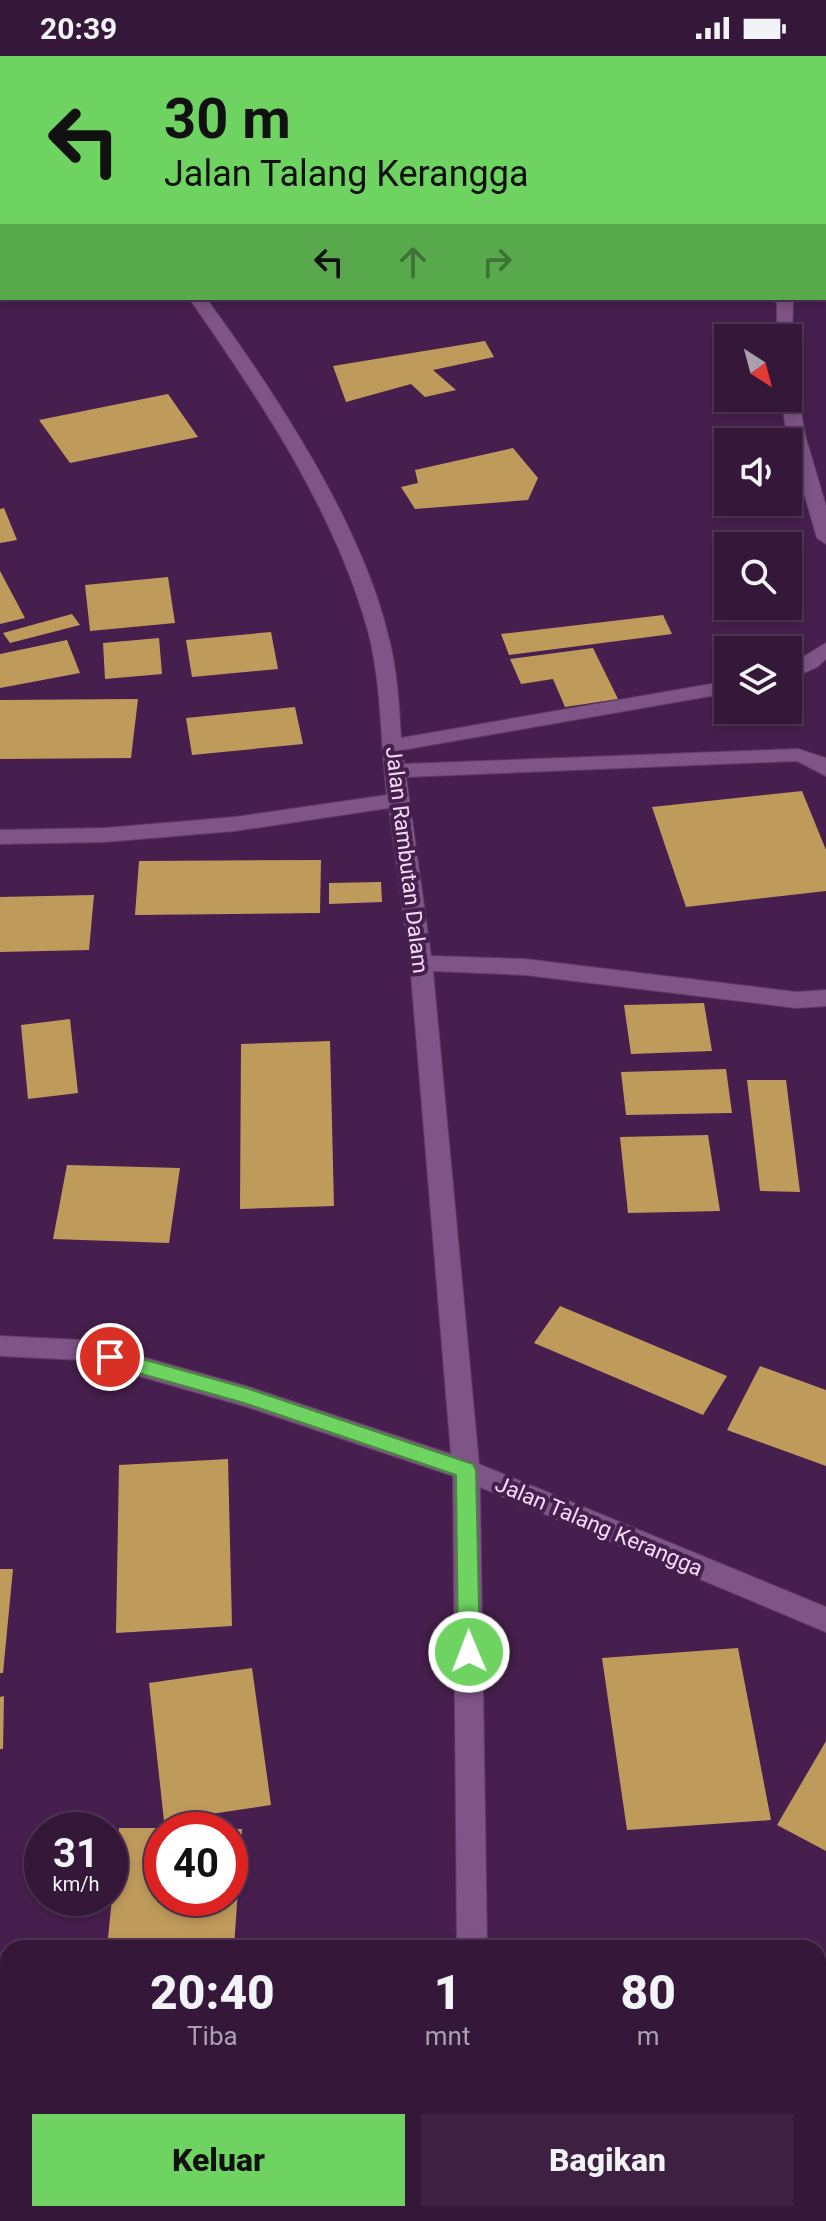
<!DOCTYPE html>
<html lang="id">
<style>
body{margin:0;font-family:Roboto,sans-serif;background:#3d2042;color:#f1f3f6;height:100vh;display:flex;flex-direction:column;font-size:30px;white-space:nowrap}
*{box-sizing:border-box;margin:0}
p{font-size:26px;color:#aa9faf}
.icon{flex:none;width:44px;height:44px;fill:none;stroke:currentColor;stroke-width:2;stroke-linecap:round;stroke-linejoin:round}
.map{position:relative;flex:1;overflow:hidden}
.sheet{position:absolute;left:0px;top:1884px;width:826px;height:282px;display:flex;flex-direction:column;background:#35173a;border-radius:24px 24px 0 0;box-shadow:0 4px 12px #0003,0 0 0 2px #4f3654}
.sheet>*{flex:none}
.top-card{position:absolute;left:0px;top:0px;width:826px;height:244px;box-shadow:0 4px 12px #0003,0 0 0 2px #4f3654;background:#6ed360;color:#111;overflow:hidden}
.needle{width:52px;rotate:144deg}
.buttons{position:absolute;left:714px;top:268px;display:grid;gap:16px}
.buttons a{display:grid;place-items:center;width:88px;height:88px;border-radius:0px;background:#35173a;box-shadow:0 4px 12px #0003,0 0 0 2px #4f3654;font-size:40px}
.speed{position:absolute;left:24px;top:1756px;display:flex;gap:16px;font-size:40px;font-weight:700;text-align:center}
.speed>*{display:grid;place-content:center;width:104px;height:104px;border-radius:50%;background:#35173a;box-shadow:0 4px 12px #0003,0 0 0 2px #4f3654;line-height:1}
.speed small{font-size:20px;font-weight:400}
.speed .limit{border:12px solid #d22;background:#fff;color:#111}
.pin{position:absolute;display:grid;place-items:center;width:68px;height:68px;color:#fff;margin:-34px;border:4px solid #fff;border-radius:50%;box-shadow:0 2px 8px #0007}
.me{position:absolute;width:88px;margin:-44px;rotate:359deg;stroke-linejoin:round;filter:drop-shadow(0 0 6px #0008)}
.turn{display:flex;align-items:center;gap:28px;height:168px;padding:0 32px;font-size:36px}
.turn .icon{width:104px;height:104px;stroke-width:2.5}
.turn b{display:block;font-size:56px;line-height:68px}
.lanes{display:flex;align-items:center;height:76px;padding:0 32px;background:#0003;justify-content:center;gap:40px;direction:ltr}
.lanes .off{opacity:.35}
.eta{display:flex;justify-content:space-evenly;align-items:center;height:136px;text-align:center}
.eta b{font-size:48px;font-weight:800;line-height:56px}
.button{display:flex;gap:16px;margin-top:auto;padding:16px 32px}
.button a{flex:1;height:92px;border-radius:0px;background:#6ed360;color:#111;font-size:32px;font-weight:800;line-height:92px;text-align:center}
.button a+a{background:#3d2042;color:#f1f3f6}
.status{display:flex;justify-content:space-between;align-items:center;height:56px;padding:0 40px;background:#35173a;direction:ltr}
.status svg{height:22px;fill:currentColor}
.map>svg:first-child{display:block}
</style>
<div class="status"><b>20:39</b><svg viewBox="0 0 49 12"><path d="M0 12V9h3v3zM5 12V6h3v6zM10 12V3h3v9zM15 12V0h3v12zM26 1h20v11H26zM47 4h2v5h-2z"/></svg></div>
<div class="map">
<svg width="826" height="2165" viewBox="0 0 826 2165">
<rect width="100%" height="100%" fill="#471f4e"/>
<!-- building -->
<path fill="#bf9b5b" d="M485 285 494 301 433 314 456 334 425 341 411 328 346 346 333 310Z
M168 338 198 381 70 407 39 364Z
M513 392 538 422 528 444 415 453 401 431 418 427 415 414Z
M4 452 17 484 0 487V453Z
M0 515 25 562 0 568Z
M168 521 175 567 90 575 85 529Z
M72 558 80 569 10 587 3 577Z
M663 559 672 578 509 599 501 578Z
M271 576 278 613 192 621 186 584Z
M159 582 162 618 105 623 103 587Z
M67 584 80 617 0 632V598Z
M593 592 618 643 565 651 553 623 521 628 510 603Z
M138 643 131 702 0 703V644Z
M295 651 303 688 192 699 186 662Z
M802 735 826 794V835L686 851 652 751Z
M321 804 320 857 135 859 139 805Z
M381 826 382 846 329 848V827Z
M94 839 89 894 0 896V841Z
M704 947 712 995 631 998 624 949Z
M70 963 78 1037 28 1043 21 969Z
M330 985 334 1150 240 1153 241 988Z
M726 1013 732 1057 626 1059 621 1016Z
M747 1024H786L800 1136 760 1135Z
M708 1079 720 1155 628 1157 620 1081Z
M67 1109 180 1112 169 1187 53 1183Z
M560 1250 727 1320 703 1359 534 1287Z
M760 1310 826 1334V1410L727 1374Z
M228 1403 232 1570 116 1577 119 1409Z
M0 1513H13L3 1617H0Z
M738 1592 771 1764 627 1774 602 1602Z
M252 1612 271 1749 164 1765 149 1627Z
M4 1640 3 1693H0V1641Z
M826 1685V1795L777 1769Z
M119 1772H162V1842H230V1773H242L234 1892H107Z
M818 1949 826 1950V2058L818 2057Z
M0 2084H8V2158H291L290 2165H0Z"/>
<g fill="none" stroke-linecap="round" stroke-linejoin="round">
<!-- minor casing -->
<g stroke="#603c66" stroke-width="2">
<path id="minor" d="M0 13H2V23H0Z
M826 50V60L824 61V51Z
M2 214V224L0 225V215Z
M824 226H826V236H824Z
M189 242H206C274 335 361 466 388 579 397 613 399 647 401 682L728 625V637L402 694 404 708 798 693 826 702V720L797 705 406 721 431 900 525 903 796 936 826 934V950L796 952 525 919 433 915 479 1408 826 1551V1576L480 1431 487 1892H457L453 1420 244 1350 82 1304 0 1300V1280L82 1284 246 1330 451 1398 410 907 389 752 235 775 105 786 0 788V774L105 772 235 761 387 739C380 685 382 628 368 575 334 453 260 344 189 242Z
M772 242H791L793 245 792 286 788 287V282H777V247Z
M788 328 797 333 805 379 826 450V488L817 482 787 379 781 342H788Z
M826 587V603L817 611 788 624V610Z
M456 2158H490V2165H456Z"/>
</g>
<!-- minor -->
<use href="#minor" fill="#7f5487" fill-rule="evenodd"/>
</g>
<!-- route -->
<path fill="#6ed360" stroke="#48893e" stroke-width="2" d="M110 1294 246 1332 473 1408 476 1414 480 1596 477 1602 469 1605 462 1602 458 1596 456 1419 244 1347 103 1307 100 1301 103 1296Z"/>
<g text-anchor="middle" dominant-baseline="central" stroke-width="8" stroke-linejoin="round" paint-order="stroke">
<!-- street labels -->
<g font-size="22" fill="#f3dbf7" stroke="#471f4e">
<text transform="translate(407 804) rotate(83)">Jalan Rambutan Dalam</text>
<text transform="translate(599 1470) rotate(23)">Jalan Talang Kerangga</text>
</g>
</g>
</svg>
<div class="buttons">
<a><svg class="needle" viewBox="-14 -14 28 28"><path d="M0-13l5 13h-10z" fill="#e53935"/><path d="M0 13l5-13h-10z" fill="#aa9faf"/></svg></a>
<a><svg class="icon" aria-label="sound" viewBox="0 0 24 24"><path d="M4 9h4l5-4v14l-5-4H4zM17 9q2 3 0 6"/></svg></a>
<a><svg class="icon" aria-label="search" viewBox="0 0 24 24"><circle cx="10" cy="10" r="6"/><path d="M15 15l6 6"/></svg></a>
<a><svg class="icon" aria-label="layers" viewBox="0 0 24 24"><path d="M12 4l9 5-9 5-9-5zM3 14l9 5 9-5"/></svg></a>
</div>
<div class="speed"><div>31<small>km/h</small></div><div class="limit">40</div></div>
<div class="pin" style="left:110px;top:1301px;background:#d93025"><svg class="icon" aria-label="arrive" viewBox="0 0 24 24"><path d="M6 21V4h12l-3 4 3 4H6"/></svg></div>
<svg class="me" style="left:469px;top:1596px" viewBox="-20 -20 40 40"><circle r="17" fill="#6ed360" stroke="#fff" stroke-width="3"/><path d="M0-11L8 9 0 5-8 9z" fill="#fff"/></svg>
<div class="top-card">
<div class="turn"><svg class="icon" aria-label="left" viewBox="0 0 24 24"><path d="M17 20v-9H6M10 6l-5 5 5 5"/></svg><div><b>30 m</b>Jalan Talang Kerangga</div></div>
<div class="lanes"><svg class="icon" aria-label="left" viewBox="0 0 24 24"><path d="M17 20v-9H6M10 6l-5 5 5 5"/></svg><svg class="icon off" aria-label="ahead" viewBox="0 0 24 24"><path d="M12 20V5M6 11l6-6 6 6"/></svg><svg class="icon off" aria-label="right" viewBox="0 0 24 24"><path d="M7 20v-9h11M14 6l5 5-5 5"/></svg></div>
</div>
<section class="sheet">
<div class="eta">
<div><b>20:40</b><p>Tiba</p></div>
<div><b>1</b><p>mnt</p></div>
<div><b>80</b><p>m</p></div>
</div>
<div class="button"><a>Keluar</a><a>Bagikan</a></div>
</section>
</div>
